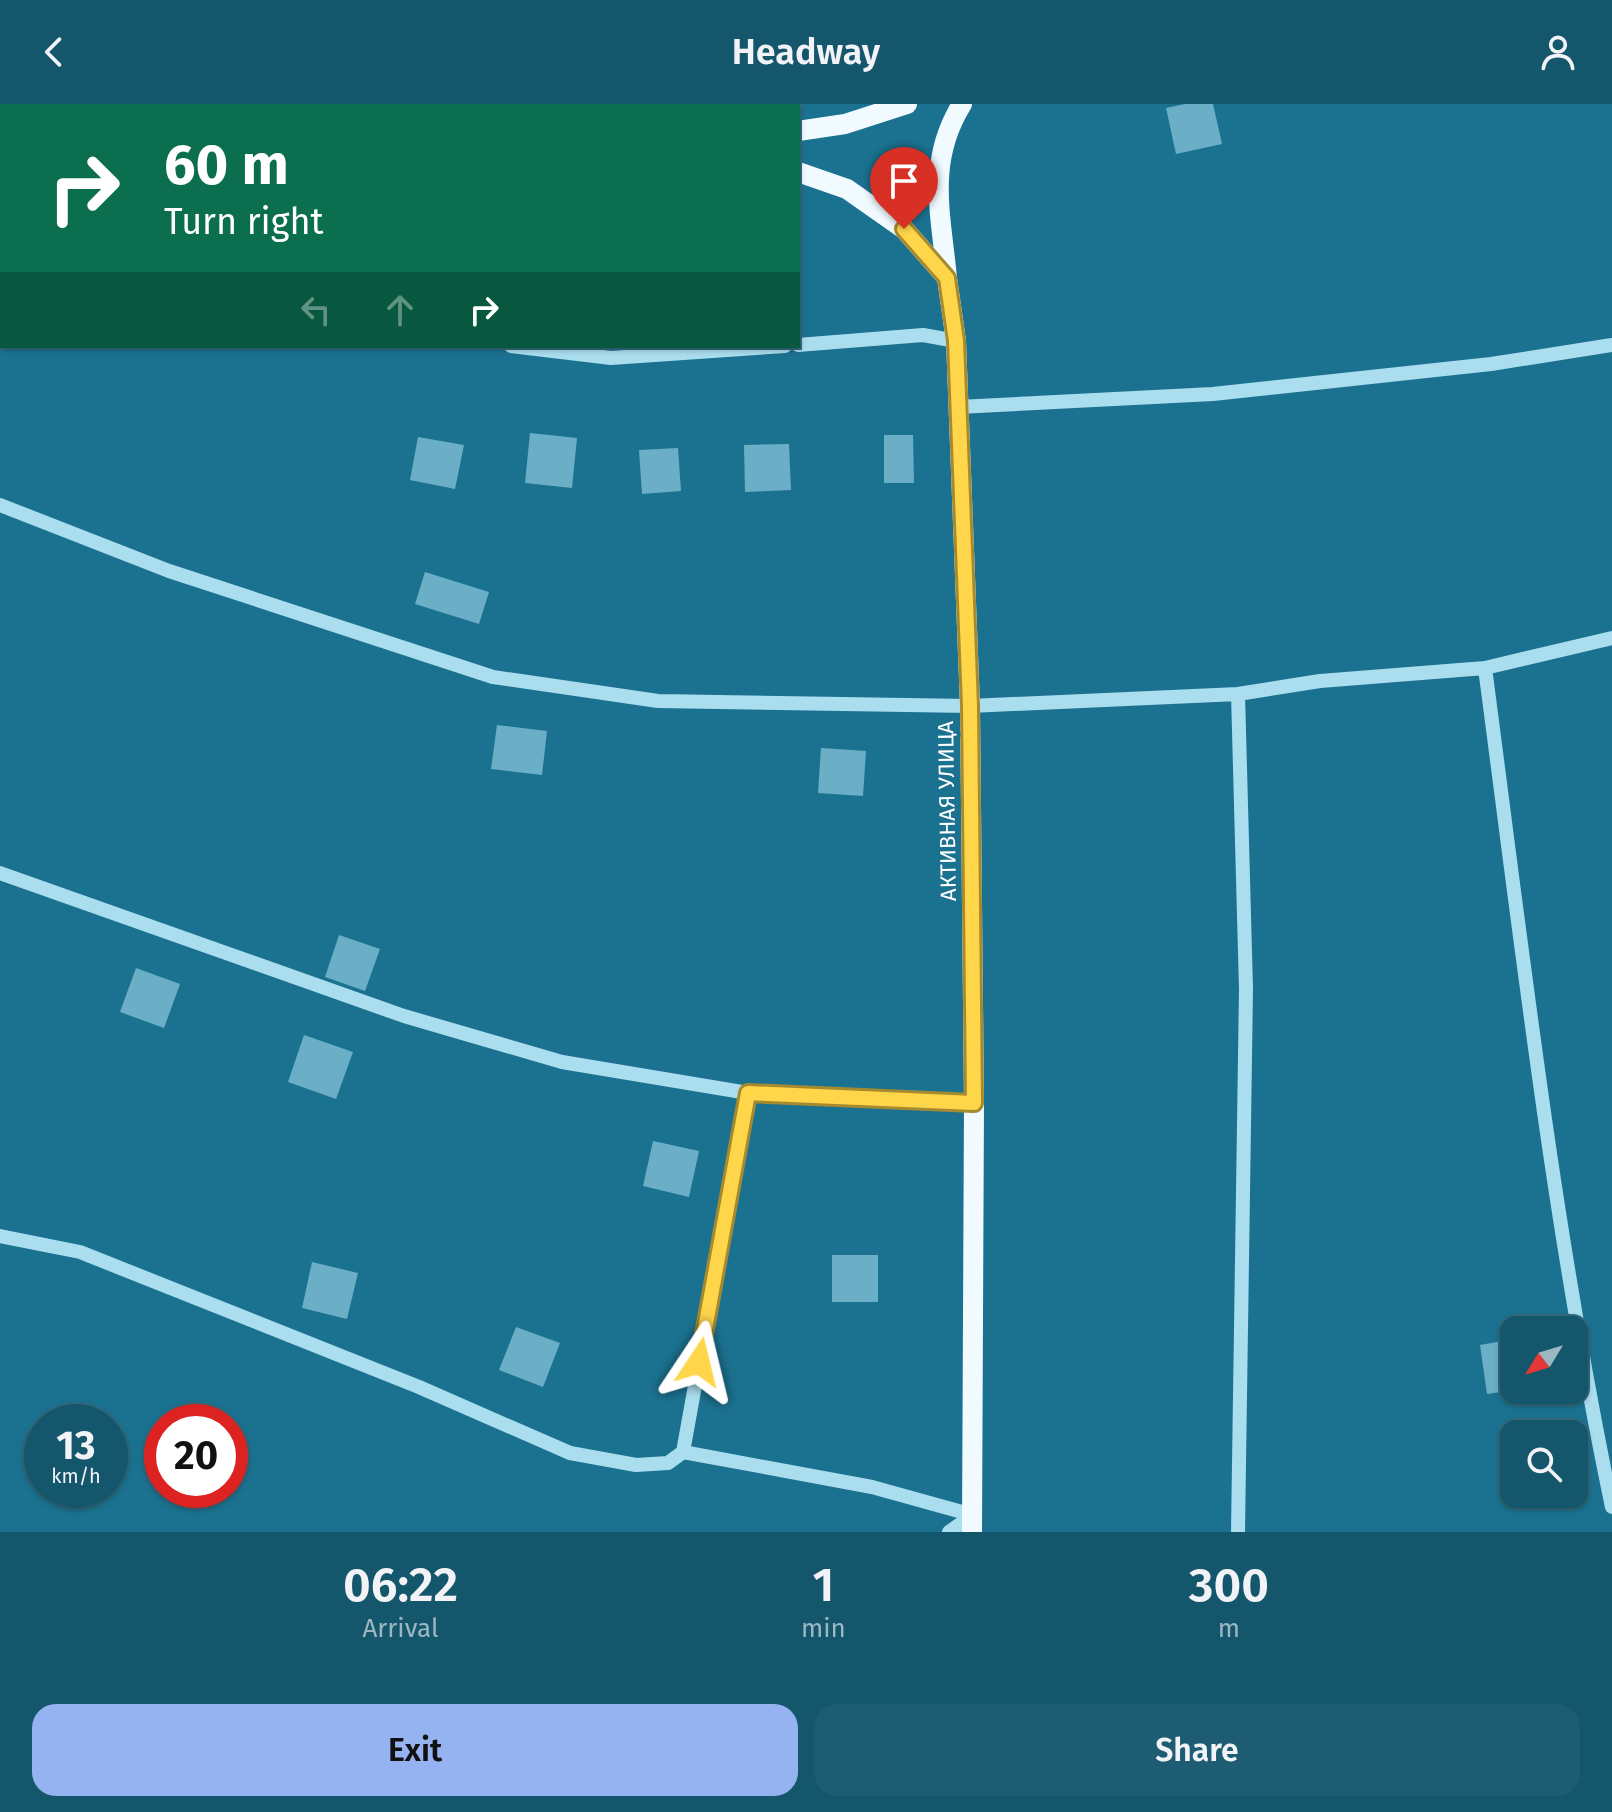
<!DOCTYPE html>
<meta charset="utf-8">
<style>
body{margin:0;font-family:"Fira Sans",sans-serif;background:#1d5c72;color:#f1f3f6;height:100vh;display:flex;flex-direction:column;font-size:30px;white-space:nowrap}
*{box-sizing:border-box;margin:0}
p{font-size:26px;color:#9db7c2}
.icon{flex:none;width:44px;height:44px;fill:none;stroke:currentColor;stroke-width:2;stroke-linecap:round;stroke-linejoin:round}
.map{position:relative;height:1428px;overflow:hidden}
.panel{display:flex;flex-direction:column;background:#14566c;flex:1}
.panel>*{flex:none}
.guide{position:absolute;left:0px;top:0px;width:800px;height:244px;box-shadow:0 2px 6px #0004,0 0 0 2px #336c7f;background:#0b6e4f;color:#fff;overflow:hidden}
.needle{width:52px;rotate:232deg}
.fabs{position:absolute;left:1500px;top:1212px;display:grid;gap:16px}
.fabs a{display:grid;place-items:center;width:88px;height:88px;border-radius:16px;background:#14566c;box-shadow:0 2px 6px #0004,0 0 0 2px #336c7f;font-size:40px}
.speed{position:absolute;left:24px;top:1300px;display:flex;gap:16px;font-size:40px;font-weight:700;text-align:center}
.speed>*{display:grid;place-content:center;width:104px;height:104px;border-radius:50%;background:#14566c;box-shadow:0 2px 6px #0004,0 0 0 2px #336c7f;line-height:1}
.speed small{font-size:20px;font-weight:400}
.speed .limit{border:12px solid #d22;background:#fff;color:#111}
.pin{position:absolute;display:grid;place-items:center;width:68px;height:68px;color:#fff;margin:-82px -34px;border-radius:50% 50% 50% 0;rotate:-45deg;box-shadow:0 0 8px #0007}
.pin .icon{rotate:45deg}
.me{position:absolute;width:88px;margin:-44px;rotate:10deg;stroke-linejoin:round;filter:drop-shadow(0 0 6px #0008)}
.turn{display:flex;align-items:center;gap:28px;height:168px;padding:0 32px;font-size:36px}
.turn .icon{width:104px;height:104px;stroke-width:2.5}
.turn b{display:block;font-size:56px;line-height:68px}
.lanes{display:flex;align-items:center;height:76px;padding:0 32px;background:#0003;justify-content:center;gap:40px;direction:ltr}
.lanes .off{opacity:.35}
.eta{display:flex;justify-content:space-evenly;align-items:center;height:136px;text-align:center}
.eta b{font-size:48px;font-weight:600;line-height:56px}
.primary-button{display:flex;gap:16px;margin-top:auto;padding:16px 32px}
.primary-button a{flex:1;height:92px;border-radius:24px;background:#95b2f1;color:#111;font-size:32px;font-weight:600;line-height:92px;text-align:center}
.primary-button a+a{background:#1d5c72;color:#f1f3f6}
header{display:flex;justify-content:space-between;align-items:center;height:104px;padding:0 32px;background:#14566c;font-size:36px;font-weight:600}
.map>svg:first-child{display:block}
</style>
<header><svg class="icon" aria-label="back" viewBox="0 0 24 24"><path d="M15 5l-7 7 7 7"/></svg>Headway<svg class="icon" aria-label="person" viewBox="0 0 24 24"><circle cx="12" cy="8" r="4"/><path d="M4 21q1-7 8-7t8 7"/></svg></header>
<div class="map">
<svg width="1612" height="1428" viewBox="0 0 1612 1428">
<rect width="100%" height="100%" fill="#1b7290"/>
<!-- building -->
<path fill="#6aafc6" d="M1185 0H1213L1222 40 1176 50 1166 4Z
M530 329 577 334 572 384 525 379Z
M884 331H913L914 379H884Z
M418 333 464 341 455 385 410 376Z
M789 340 791 386 745 388 744 341Z
M678 344 681 387 642 390 639 346Z
M425 468 489 488 479 520 415 500Z
M497 621 547 627 542 671 491 665Z
M821 644 866 647 863 692 818 689Z
M339 831 380 845 365 887 325 873Z
M136 864 180 880 164 924 120 908Z
M304 931 353 948 336 995 288 978Z
M653 1037 699 1047 689 1093 643 1082Z
M832 1151H878V1198H832Z
M312 1158 358 1169 347 1215 302 1204Z
M516 1223 560 1239 543 1283 499 1266Z
M1514 1235V1286L1487 1290 1480 1241Z"/>
<g fill="none" stroke-linecap="round" stroke-linejoin="round">
<!-- minor -->
<path stroke="#ade" stroke-width="14" d="M688 2V0
M798 241 923 231 956 237
M511 242 611 254 785 242
M958 303 1213 290 1491 260 1612 241
M0 401 169 467 493 573 658 597 970 602 1238 590 1320 577 1485 564 1612 534
M1485 564C1522 844 1554 1126 1612 1403
M0 769 404 912 562 958 748 989 974 999
M0 1132 80 1148 419 1283 570 1349 636 1361 668 1359 683 1348 872 1383 973 1411
M683 1348 748 989
M949 1428 973 1411
M1238 1428 1246 885 1238 590"/>
<!-- major -->
<path stroke="#f1fbff" stroke-width="20" d="M798 27 845 20 907 0
M798 68 847 85 904 125 947 174 956 237 970 602 974 999 972 1428
M0 161H2
M947 174C941 110 926 58 962 0"/>
</g>
<g fill="none" stroke-linecap="round" stroke-linejoin="round">
<!-- route casing -->
<g stroke="#a68a30" stroke-width="20">
<path id="route" d="M699 1258 748 989 974 999 970 602 956 237 947 174 904 125"/>
</g>
<!-- route -->
<use href="#route" stroke="#ffd54a" stroke-width="14"/>
</g>
<g text-anchor="middle" dominant-baseline="central" stroke-width="8" stroke-linejoin="round" paint-order="stroke">
<!-- street labels -->
<g font-size="22" fill="#fff" stroke="#1b7290">
<text transform="translate(947 707) rotate(-91)">АКТИВНАЯ УЛИЦА</text>
</g>
</g>
</svg>
<div class="fabs">
<a><svg class="needle" viewBox="-14 -14 28 28"><path d="M0-13l5 13h-10z" fill="#e53935"/><path d="M0 13l5-13h-10z" fill="#9db7c2"/></svg></a>
<a><svg class="icon" aria-label="search" viewBox="0 0 24 24"><circle cx="10" cy="10" r="6"/><path d="M15 15l6 6"/></svg></a>
</div>
<div class="speed"><div>13<small>km/h</small></div><div class="limit">20</div></div>
<div class="pin" style="left:904px;top:125px;background:#d93025"><svg class="icon" aria-label="arrive" viewBox="0 0 24 24"><path d="M6 21V4h12l-3 4 3 4H6"/></svg></div>
<svg class="me" style="left:699px;top:1258px" viewBox="-20 -20 40 40"><path d="M0-17L14 15 0 8-14 15z" fill="#ffd54a" stroke="#fff" stroke-width="4"/></svg>
<div class="guide">
<div class="turn"><svg class="icon" aria-label="right" viewBox="0 0 24 24"><path d="M7 20v-9h11M14 6l5 5-5 5"/></svg><div><b>60 m</b>Turn right</div></div>
<div class="lanes"><svg class="icon off" aria-label="left" viewBox="0 0 24 24"><path d="M17 20v-9H6M10 6l-5 5 5 5"/></svg><svg class="icon off" aria-label="ahead" viewBox="0 0 24 24"><path d="M12 20V5M6 11l6-6 6 6"/></svg><svg class="icon" aria-label="right" viewBox="0 0 24 24"><path d="M7 20v-9h11M14 6l5 5-5 5"/></svg></div>
</div>
</div>
<section class="panel">
<div class="eta">
<div><b>06:22</b><p>Arrival</p></div>
<div><b>1</b><p>min</p></div>
<div><b>300</b><p>m</p></div>
</div>
<div class="primary-button"><a>Exit</a><a>Share</a></div>
</section>
